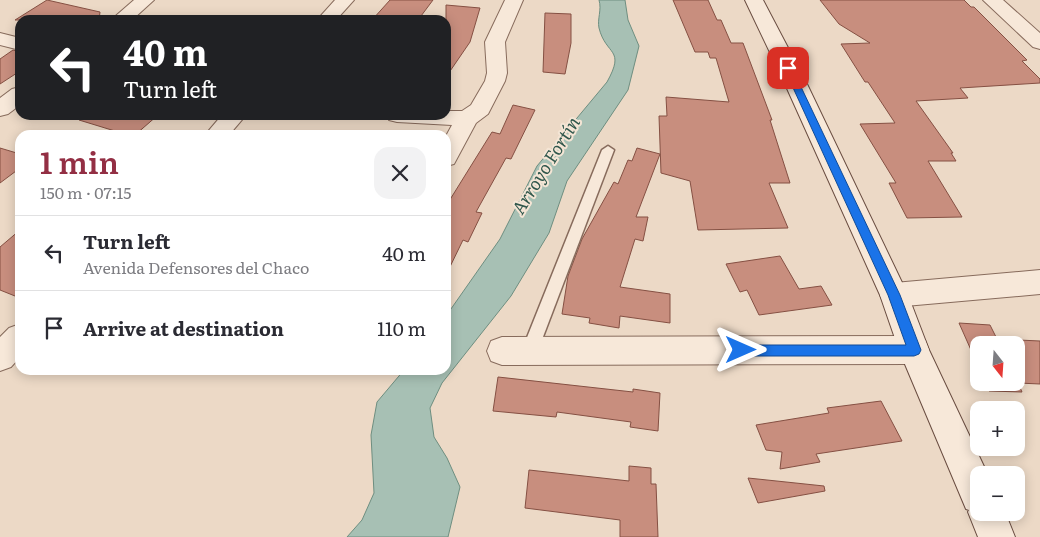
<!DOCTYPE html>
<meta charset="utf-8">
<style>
body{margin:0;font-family:Literata,serif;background:#f2f2f3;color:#2b2b33;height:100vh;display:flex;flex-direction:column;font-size:19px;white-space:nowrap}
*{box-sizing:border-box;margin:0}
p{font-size:16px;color:#7c7c81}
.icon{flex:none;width:28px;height:28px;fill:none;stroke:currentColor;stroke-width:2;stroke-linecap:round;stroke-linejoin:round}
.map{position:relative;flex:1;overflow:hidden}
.sheet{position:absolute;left:15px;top:130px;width:436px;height:245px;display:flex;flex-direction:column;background:#fff;border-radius:15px;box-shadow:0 2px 12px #0003}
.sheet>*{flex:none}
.hud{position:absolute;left:15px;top:15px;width:436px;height:105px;border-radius:15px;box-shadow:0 2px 12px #0003;background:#202124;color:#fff;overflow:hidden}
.needle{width:32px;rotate:163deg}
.fabs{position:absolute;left:970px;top:336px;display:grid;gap:10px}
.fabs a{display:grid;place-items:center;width:55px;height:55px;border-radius:10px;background:#fff;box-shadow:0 2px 12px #0003;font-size:25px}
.pin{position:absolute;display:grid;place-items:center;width:42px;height:42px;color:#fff;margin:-21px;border-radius:10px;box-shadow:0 2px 8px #0006}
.me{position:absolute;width:55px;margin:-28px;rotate:90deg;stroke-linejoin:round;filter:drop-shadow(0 0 4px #0008)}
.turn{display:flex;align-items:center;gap:18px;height:105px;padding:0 25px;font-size:22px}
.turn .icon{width:65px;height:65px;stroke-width:2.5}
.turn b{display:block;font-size:35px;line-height:42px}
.round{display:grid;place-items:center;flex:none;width:52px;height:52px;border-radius:15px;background:#f2f2f3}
.overview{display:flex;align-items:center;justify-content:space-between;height:85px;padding:0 25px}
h1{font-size:30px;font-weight:600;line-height:38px;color:#932f44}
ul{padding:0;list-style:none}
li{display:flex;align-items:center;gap:15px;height:75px;padding:0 25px;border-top:1px solid #e1e1e2}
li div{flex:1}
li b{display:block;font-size:19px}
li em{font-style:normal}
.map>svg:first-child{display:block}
</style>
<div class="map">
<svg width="1040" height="537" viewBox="0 0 1040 537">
<rect width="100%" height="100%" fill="#ecd9c6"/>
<!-- water -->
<path fill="#a7c0b4" stroke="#6e8e80" d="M599 0H625L628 20 639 46 628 90 567 181 549 233 511 296 442 383 430 408 434 437 447 458 460 487 448 537H347L362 520 374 493 371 435 377 402 404 370H446V316L500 239 537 166 607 82C626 48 606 56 599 28 597 19 602 10 599 0Z"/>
<!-- building -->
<path fill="#c88e7e" stroke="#855043" d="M47 0 100 12 99 20H15Z
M390 0H433L418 20H372Z
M673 0H708L717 20H721L731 43H743L772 120H770L790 183H769L788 228 698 230 690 181 661 173 659 116H667L666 97 729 102 716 58H710L708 52H695Z
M820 0H964L971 7H974L1027 60 1022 61 1040 79V83L960 88 968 98 916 101 953 153H951L956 161H928L962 217 907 218 889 183H896L860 124 895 123 868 82H865L841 44 870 43 839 24Z
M446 5 480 8 470 42 446 77Z
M545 13 571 14V43L565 74 543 72Z
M13 50 20 52V71L0 84V59Z
M513 105 535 110 511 159 506 158 476 212 482 213 468 242 463 240 446 275V206L492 132 500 134Z
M79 115H158L135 135H128L79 120Z
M0 148 20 154V168L0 183Z
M637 148 660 154 636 217H648L643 241 635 239 620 287 670 294V323L620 316 619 328 589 323 590 318 562 314 568 276 582 239 614 182 618 184 628 160 632 161Z
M20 230V298L0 290V247Z
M780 256 799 289 821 286 832 305 759 315 747 290 740 292 726 264Z
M959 323 990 325 997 339 1040 341V384L1018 383 1022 392 989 391 985 382H1016V345H979V368Z
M498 377 633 392V389L660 393 658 431 630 427 631 422 557 412 556 417 493 411Z
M881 401 902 441 816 454 820 462 780 469 782 452 766 450 756 425 829 413 827 408Z
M629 466 651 468V484H656L658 537H620V520L525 508 529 470 629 481Z
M748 478 824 486 825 491 758 503Z"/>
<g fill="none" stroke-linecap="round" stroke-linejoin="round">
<!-- lane casing -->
<g stroke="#876b5c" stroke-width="3">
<path id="lane" d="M608 146 614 150 538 350 536 355 530 357 524 355 522 350 602 150Z"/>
</g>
<!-- street casing -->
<g stroke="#876b5c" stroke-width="2">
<path id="street" d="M134 0H154L132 20H111Z
M335 0H354L336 20H317Z
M505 0H523L505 42 507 73 505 81 488 114 476 123 454 164 446 166V136L452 125 397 122 389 120 386 115H446V111H462L471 105 485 81 487 73 485 42Z
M983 0H1003L1040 33V49L1033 47Z
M0 33 20 38V50L0 45Z
M20 87V105L8 114 0 116V98L12 89Z
M222 115H246L229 135H205Z
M1040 270V294L894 307 884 303 880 295 884 287 894 283Z
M20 324V357L11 367 0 371V337L9 328Z
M914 336 925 340 929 350 925 360 914 364 502 365 491 361 487 351 491 341 502 337Z"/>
</g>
<!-- secondary casing -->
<g stroke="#694c40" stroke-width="2">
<path id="secondary" d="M745 0H763L807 84 908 295 929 350 988 475H979V512H1005L1015 537H978L968 512 969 510 966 509 899 350 880 295 785 84Z"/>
</g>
<!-- lane -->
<use href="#lane" fill="#f7e8d9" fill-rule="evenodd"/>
<!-- street -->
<use href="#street" fill="#f7e8d9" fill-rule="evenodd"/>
<!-- secondary -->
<use href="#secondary" fill="#f7e8d9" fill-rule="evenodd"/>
</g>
<!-- route -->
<path fill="#1a73e8" stroke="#114b97" d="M788 65 792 68 900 295 921 350 919 354 914 356H741L737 354 735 350 737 346 741 345H906L888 295 784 68Z"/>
<g text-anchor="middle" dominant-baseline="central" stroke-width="4" stroke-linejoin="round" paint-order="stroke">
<!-- water labels -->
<g font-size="18" font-style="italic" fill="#30574c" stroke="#f4e5d5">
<text transform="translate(545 165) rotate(-58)">Arroyo Fortín</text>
</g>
</g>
</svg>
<div class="fabs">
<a><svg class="needle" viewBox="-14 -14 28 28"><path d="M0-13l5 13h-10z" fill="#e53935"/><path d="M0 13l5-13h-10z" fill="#7c7c81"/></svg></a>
<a>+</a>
<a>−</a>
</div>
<div class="pin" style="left:788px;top:68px;background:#d93025"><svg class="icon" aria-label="arrive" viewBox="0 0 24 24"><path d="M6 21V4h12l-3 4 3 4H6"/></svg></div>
<svg class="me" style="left:741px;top:350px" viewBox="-20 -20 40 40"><path d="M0-17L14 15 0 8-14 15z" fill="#1a73e8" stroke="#fff" stroke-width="4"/></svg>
<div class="hud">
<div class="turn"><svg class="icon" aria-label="left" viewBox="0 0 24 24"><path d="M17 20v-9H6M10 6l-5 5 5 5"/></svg><div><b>40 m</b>Turn left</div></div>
</div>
<section class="sheet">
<div class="overview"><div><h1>1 min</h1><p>150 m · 07:15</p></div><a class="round"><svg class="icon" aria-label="close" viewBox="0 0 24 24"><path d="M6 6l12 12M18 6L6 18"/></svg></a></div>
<ul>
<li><svg class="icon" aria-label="left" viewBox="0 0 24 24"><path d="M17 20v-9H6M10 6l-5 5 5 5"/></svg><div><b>Turn left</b><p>Avenida Defensores del Chaco</p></div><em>40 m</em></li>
<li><svg class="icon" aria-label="arrive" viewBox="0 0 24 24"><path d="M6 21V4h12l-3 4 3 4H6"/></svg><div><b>Arrive at destination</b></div><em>110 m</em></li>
</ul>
</section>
</div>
